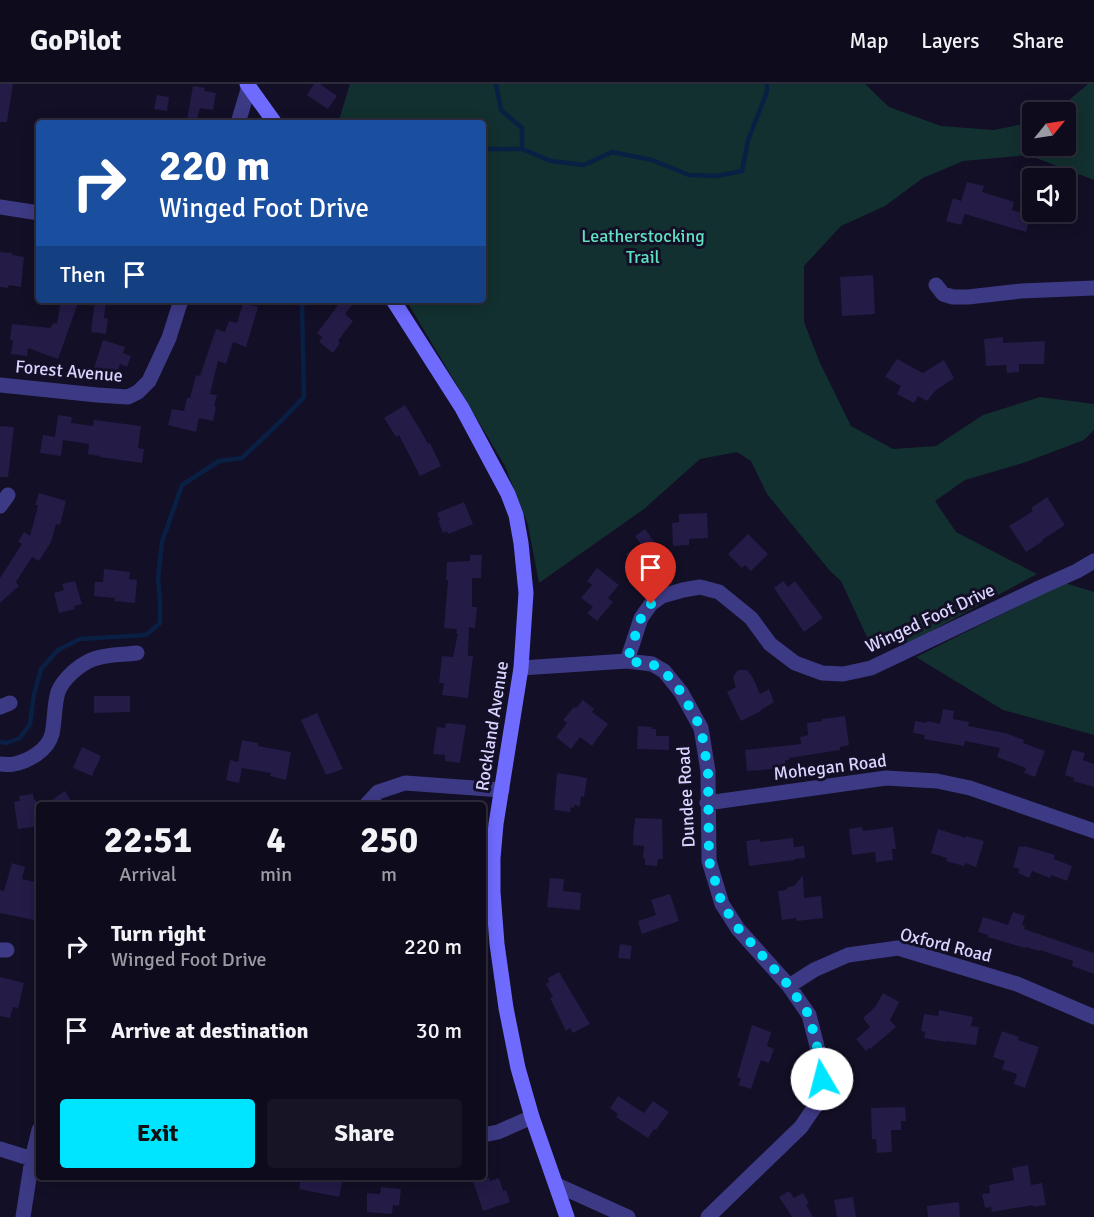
<!DOCTYPE html>
<style>
body{margin:0;font-family:Signika,sans-serif;background:#171425;color:#f1f3f6;height:100vh;display:flex;flex-direction:column;font-size:22px;white-space:nowrap}
*{box-sizing:border-box;margin:0}
p{font-size:20px;color:#9b9ba3}
.icon{flex:none;width:33px;height:33px;fill:none;stroke:currentColor;stroke-width:2;stroke-linecap:round;stroke-linejoin:round}
.map{position:relative;flex:1;overflow:hidden}
.sheet{position:absolute;left:36px;top:718px;width:450px;height:378px;display:flex;flex-direction:column;background:#0e0b1c;border-radius:6px;box-shadow:0 3px 15px #0003,0 0 0 2px #2e2b3b}
.sheet>*{flex:none}
.banner{position:absolute;left:36px;top:36px;width:450px;height:183px;border-radius:6px;box-shadow:0 3px 15px #0003,0 0 0 2px #2e2b3b;background:#1a4fa0;color:#fff;overflow:hidden}
.needle{width:39px;rotate:60deg}
.controls{position:absolute;left:1022px;top:18px;display:grid;gap:12px}
.controls a{display:grid;place-items:center;width:54px;height:54px;border-radius:6px;background:#0e0b1c;box-shadow:0 3px 15px #0003,0 0 0 2px #2e2b3b;font-size:30px}
.pin{position:absolute;display:grid;place-items:center;width:51px;height:51px;color:#fff;margin:-62px -26px;border-radius:50% 50% 50% 0;rotate:-45deg;box-shadow:0 0 6px #0007}
.pin .icon{rotate:45deg}
.me{position:absolute;width:66px;margin:-33px;rotate:352deg;stroke-linejoin:round;filter:drop-shadow(0 0 4px #0008)}
.turn{display:flex;align-items:center;gap:21px;height:126px;padding:0 24px;font-size:27px}
.turn .icon{width:78px;height:78px;stroke-width:2.5}
.turn b{display:block;font-size:42px;line-height:51px}
.then{display:flex;align-items:center;height:57px;padding:0 24px;background:#0003;gap:12px;font-size:22px}
.eta{display:flex;justify-content:space-evenly;align-items:center;height:102px;text-align:center}
.eta b{font-size:36px;font-weight:800;line-height:42px}
.primary-button{display:flex;gap:12px;margin-top:auto;padding:12px 24px}
.primary-button a{flex:1;height:69px;border-radius:6px;background:#00e5ff;color:#111;font-size:24px;font-weight:800;line-height:69px;text-align:center}
.primary-button a+a{background:#171425;color:#f1f3f6}
ul{padding:0;list-style:none}
li{display:flex;align-items:center;gap:18px;height:84px;padding:0 24px}
li div{flex:1}
li b{display:block;font-size:22px}
li em{font-style:normal}
header{display:flex;align-items:center;gap:36px;box-sizing:border-box;height:84px;padding:0 30px;background:#0e0b1c;border-bottom:2px solid #2e2b3b}
header strong{font-size:28px}
nav{display:flex;gap:33px;margin-inline-start:auto;font-size:21px}
.map>svg:first-child{display:block}
</style>
<header>
<strong>GoPilot</strong>
<nav><a>Map</a><a>Layers</a><a>Share</a></nav>
</header>
<div class="map">
<svg width="1094" height="1133" viewBox="0 0 1094 1133">
<rect width="100%" height="100%" fill="#130f26"/>
<!-- green -->
<path fill="#12302f" d="M350 0H865L889 23 941 42 994 46 1032 38V62H1065V28H1055L1088 0H1094V96L1028 71 963 77 923 94 885 122 841 142 804 182V238L820 279 851 342 893 365 936 362 983 331 1040 313 1094 320V346L1084 356 1023 379 965 396 935 417 956 448 1037 490 909 559 902 553 893 557 867 553 841 497 830 487 767 410 751 377 737 368 700 375 644 425 539 499 528 441 505 382 406 216H483V39H338Z
M1065 499 1094 508V651L1003 626 916 573Z"/>
<g fill="none" stroke-linecap="round" stroke-linejoin="round">
<!-- stream -->
<path stroke="#0a1f44" stroke-width="4.5" d="M496 0 501 26 522 44V65
M483 65H522L551 77 584 81 612 68 652 76 689 91 717 92 742 87 748 56 767 8V0
M0 658 7 659 20 654 30 640 34 610 41 585 58 566 80 555 146 551 160 539V516L158 494 162 458 182 401 219 377 242 374 281 337 304 313 302 221 307 216"/>
</g>
<!-- building -->
<path fill="#241b47" d="M0 0H13L7 38H0Z
M314 0H320L337 12 328 25 307 11Z
M193 2 205 4 204 7 216 9 213 26 200 24 196 38 187 36Z
M157 11 169 13 167 27 154 25Z
M967 98 984 102 982 108 1014 118 1012 126 1031 131 1026 148 965 130 961 141 946 137 953 114 961 117Z
M0 168 12 169V171L24 173 21 203 9 201 8 204 0 203Z
M873 191 875 230 842 232 840 193Z
M61 216H79L58 275 28 264 27 272 11 270 13 256H10L12 240 50 244 54 239 57 240Z
M95 216H106L104 234 108 235 106 250 91 248Z
M342 216H356L345 230 353 237 338 257 340 259 333 269 319 258 322 253 317 249Z
M243 219 258 223 246 263 233 258 226 280 218 277 210 310 217 311 214 322 216 323 213 337 199 334 196 348 168 341 172 325 184 327 187 314H190L196 291 200 292 216 245 225 248 229 237 237 239Z
M1003 253V259L1045 257 1044 280H1019V288L1007 289 1006 281 986 282 984 255Z
M103 256 125 263 123 269 131 272 127 283 120 280 116 291 107 289 106 292 93 287Z
M897 275 923 289 944 276 954 294 935 307 927 317 918 312 914 319 897 310 901 302 885 293Z
M405 321 421 347 428 360 430 359 441 382 420 392 399 351 396 353 384 334Z
M58 331 72 333 71 339 93 342 94 336 141 342 138 364 144 365 142 379 100 373V372L88 370 89 360 63 356 61 372 40 369 43 351 55 353Z
M0 342 14 343 8 393H0Z
M39 409 66 417 60 441 56 440 51 458 39 477 32 473 16 498 19 502 0 519V494L22 460 18 458 24 448 30 452 37 426 38 421H35Z
M1047 413 1065 441 1042 456 1043 457 1026 468 1009 442 1033 427 1031 424Z
M464 418 473 440 448 450 447 447 443 449 438 437 440 436 437 429Z
M707 429 708 454 689 455V461L673 462 672 439 679 438V430Z
M645 445 663 470 642 485 637 478 633 481 626 470 641 460 635 452Z
M748 450 768 470 751 487 745 481 742 484 728 470Z
M470 471H482L481 494H472V523H477L475 544 469 543 468 572H473L468 614 442 611 444 599H439L442 572 453 573 458 549H456L457 545 444 544 448 496H446L447 478 470 477Z
M597 484 619 501 608 514 613 518 597 537 587 529 593 523 581 514 592 501 587 497Z
M104 485 130 488 129 495 137 496 135 519 114 517 115 514 94 512 95 498H103Z
M75 497 82 520 74 522 75 525 59 529 54 509 64 506 62 500Z
M783 497 788 503 795 497 823 534 804 548 774 504Z
M739 586H747L753 594 760 610 769 605 774 618 761 626V627L741 637 727 608 736 603 733 594 736 588Z
M94 612H130V628L94 629Z
M583 616 594 625 592 628 608 640 592 662 580 653 571 665 556 653 567 639 563 636 574 623 576 624Z
M943 625 954 627 953 635 969 638 968 642 1005 649 1024 656 1023 659 1045 667 1035 693 1024 689 1026 684 997 673 1000 664 965 657 964 662 924 655 925 651 913 649 915 637 926 639 927 637 940 640Z
M317 629 343 685 326 691 301 636Z
M845 632 849 661 840 663V666L789 674V676H785L786 684 747 687 745 666 801 660 800 653 808 651 807 639 822 637V635Z
M446 639 466 641 460 679 445 677V671L433 670 437 643 445 644Z
M638 642 652 643V645H656V652H669V666L637 665Z
M242 656 258 659V662L291 668 286 696 270 692 271 689 242 684 239 699 226 696 230 676 238 678Z
M82 663 101 672 92 692 73 684Z
M1072 666 1085 669 1083 676 1094 680V703L1073 697 1074 694 1065 691Z
M557 689 583 693V694H587L584 713 581 712 580 722 574 721V724L571 723 570 728 554 726Z
M65 707 74 722H43Z
M33 710 34 716H36L39 742 18 745 14 718 20 717 19 712Z
M635 734 662 735 663 775H658L657 782 645 781V774H643L644 762 633 761 634 741H635Z
M862 743 863 747 893 743 896 765H892L893 776 876 778 875 768 852 771 849 745Z
M938 745 966 754V752L984 757 976 783 965 779 964 782 946 777 947 774 931 769Z
M793 754 794 763 804 762 805 774 795 775V776L749 782 746 757 760 755V758Z
M1019 762 1024 763 1025 762 1055 771 1054 775 1072 782 1067 797 1051 791 1050 794 1032 787 1029 794 1018 789 1020 785 1013 783Z
M12 779 25 783 22 795 39 799V837L0 829V806L4 807Z
M803 791 804 814 821 812 823 834 797 837 796 834 782 836 778 807 786 806 788 803 794 802Z
M550 794 564 795 563 807 581 809 580 826 547 823Z
M670 810 679 837 642 850 638 837 656 831 651 816Z
M1013 828 1025 832 1022 841 1025 842 1024 845 1094 869V890L1072 882 1073 877 1040 866 1039 867 1026 863 1025 864 988 853V851L978 848 983 833 1008 841Z
M620 860 632 862 630 875 618 874Z
M559 888 590 940 573 949 570 944 566 947 550 914 553 913 546 900 549 898 548 894Z
M0 893 24 899 18 924 13 923 10 934 0 932Z
M883 909 899 918 890 936 896 943 870 965 869 964 866 967 856 955 870 943 863 934 875 923Z
M939 926 973 933 971 942 979 943 976 961 946 957V958L924 954 925 948 921 947 924 930 938 932Z
M752 941 771 948 767 962 774 965 769 979 761 976 751 1005 738 1001 741 995 737 993Z
M1002 947 1019 953 1018 956 1039 963 1025 1004 1014 1000 1017 990 1002 985 1005 977 993 973Z
M618 1012 644 1029 653 1017 669 1028 656 1046 654 1045 648 1054 616 1033 618 1030 610 1024Z
M905 1023 906 1037H901V1046H891L892 1068 877 1069 876 1055H872L871 1024Z
M1028 1081 1031 1101 1042 1099 1046 1121 1033 1123V1121L992 1128 991 1123 985 1124 982 1110 990 1109 989 1101 1014 1096 1012 1084Z
M301 1094H343L339 1113 299 1105Z
M472 1094H489L490 1097 499 1094 503 1107 506 1106 510 1118 483 1127Z
M381 1103 401 1105 399 1122 393 1121 392 1130 367 1128V1109L380 1110Z
M789 1107 794 1114 803 1109 809 1119 806 1121 813 1133H792L779 1113Z
M853 1113 856 1133H837L834 1116Z
M959 1118 960 1133H928L927 1122Z"/>
<g fill="none" stroke-linecap="round" stroke-linejoin="round">
<!-- street -->
<path stroke="#3d3a85" stroke-width="15" d="M238 39 249 2
M0 123 39 129
M936 201 943 210 953 213H968L1021 207 1094 204
M0 301 97 311 128 313 138 308 149 297 169 254 181 216
M0 422 8 411
M627 577 641 534 651 520 662 512 683 506 700 503 719 508 751 534 770 560 795 579 822 589 843 590 871 584 1039 504 1077 487 1094 477
M521 584 627 577 652 580 664 587 681 608 701 644 708 687 709 777 722 820 738 845 789 902 809 931 820 974 822 995 816 1021 801 1043 708 1133
M0 623 10 619
M0 680C4 680 10 681 14 680 29 677 48 666 52 650 55 636 54 621 58 608 63 595 78 582 91 576 104 570 122 571 137 569
M707 719 886 694 937 697 970 704 1094 747
M365 722 378 708 405 699 502 706
M0 866H7
M789 902 814 886 848 871 898 864 1017 900 1094 933
M483 1051 498 1048 532 1033
M0 1065 32 1075
M557 1101 628 1133
M23 1133 32 1075 39 1046"/>
<!-- secondary -->
<path stroke="#6f6bff" stroke-width="15" d="M247 0 275 39
M393 216 462 324 508 410 516 431 521 459 526 509 521 584 496 740 493 774V808L497 860 506 924 518 984 532 1033 567 1133"/>
</g>
<g fill="none" stroke-linecap="round" stroke-linejoin="round">
<!-- route -->
<path stroke="#00e5ff" stroke-width="10" stroke-dasharray="0 18" d="M651 520 641 534 627 577 652 580 664 587 681 608 701 644 708 687 709 777 722 820 738 844 789 902 809 931 820 974 822 995"/>
</g>
<g text-anchor="middle" dominant-baseline="central" stroke-width="6" stroke-linejoin="round" paint-order="stroke">
<!-- park labels -->
<g font-size="18" fill="#5fe0c0" stroke="#130f26">
<text x="643" y="152">Leatherstocking<tspan x="643" dy="21">Trail</tspan></text>
</g>
<!-- street labels -->
<g font-size="18" fill="#d9d4ff" stroke="#130f26">
<text transform="translate(69 287) rotate(5)">Forest Avenue</text>
<text transform="translate(930 534) rotate(-25)">Winged Foot Drive</text>
<text transform="translate(492 642) rotate(-81)">Rockland Avenue</text>
<text transform="translate(830 683) rotate(-7)">Mohegan Road</text>
<text transform="translate(686 713) rotate(-93)">Dundee Road</text>
<text transform="translate(946 861) rotate(14)">Oxford Road</text>
</g>
</g>
</svg>
<div class="controls">
<a><svg class="needle" viewBox="-14 -14 28 28"><path d="M0-13l5 13h-10z" fill="#e53935"/><path d="M0 13l5-13h-10z" fill="#9b9ba3"/></svg></a>
<a><svg class="icon" aria-label="sound" viewBox="0 0 24 24"><path d="M4 9h4l5-4v14l-5-4H4zM17 9q2 3 0 6"/></svg></a>
</div>
<div class="pin" style="left:651px;top:520px;background:#d93025"><svg class="icon" aria-label="arrive" viewBox="0 0 24 24"><path d="M6 21V4h12l-3 4 3 4H6"/></svg></div>
<svg class="me" style="left:822px;top:995px" viewBox="-20 -20 40 40"><circle r="19" fill="#fff"/><path d="M0-13L10 11 0 6-10 11z" fill="#00e5ff"/></svg>
<div class="banner">
<div class="turn"><svg class="icon" aria-label="right" viewBox="0 0 24 24"><path d="M7 20v-9h11M14 6l5 5-5 5"/></svg><div><b>220 m</b>Winged Foot Drive</div></div>
<div class="then">Then<svg class="icon" aria-label="arrive" viewBox="0 0 24 24"><path d="M6 21V4h12l-3 4 3 4H6"/></svg></div>
</div>
<section class="sheet">
<div class="eta">
<div><b>22:51</b><p>Arrival</p></div>
<div><b>4</b><p>min</p></div>
<div><b>250</b><p>m</p></div>
</div>
<ul>
<li><svg class="icon" aria-label="right" viewBox="0 0 24 24"><path d="M7 20v-9h11M14 6l5 5-5 5"/></svg><div><b>Turn right</b><p>Winged Foot Drive</p></div><em>220 m</em></li>
<li><svg class="icon" aria-label="arrive" viewBox="0 0 24 24"><path d="M6 21V4h12l-3 4 3 4H6"/></svg><div><b>Arrive at destination</b></div><em>30 m</em></li>
</ul>
<div class="primary-button"><a>Exit</a><a>Share</a></div>
</section>
</div>
